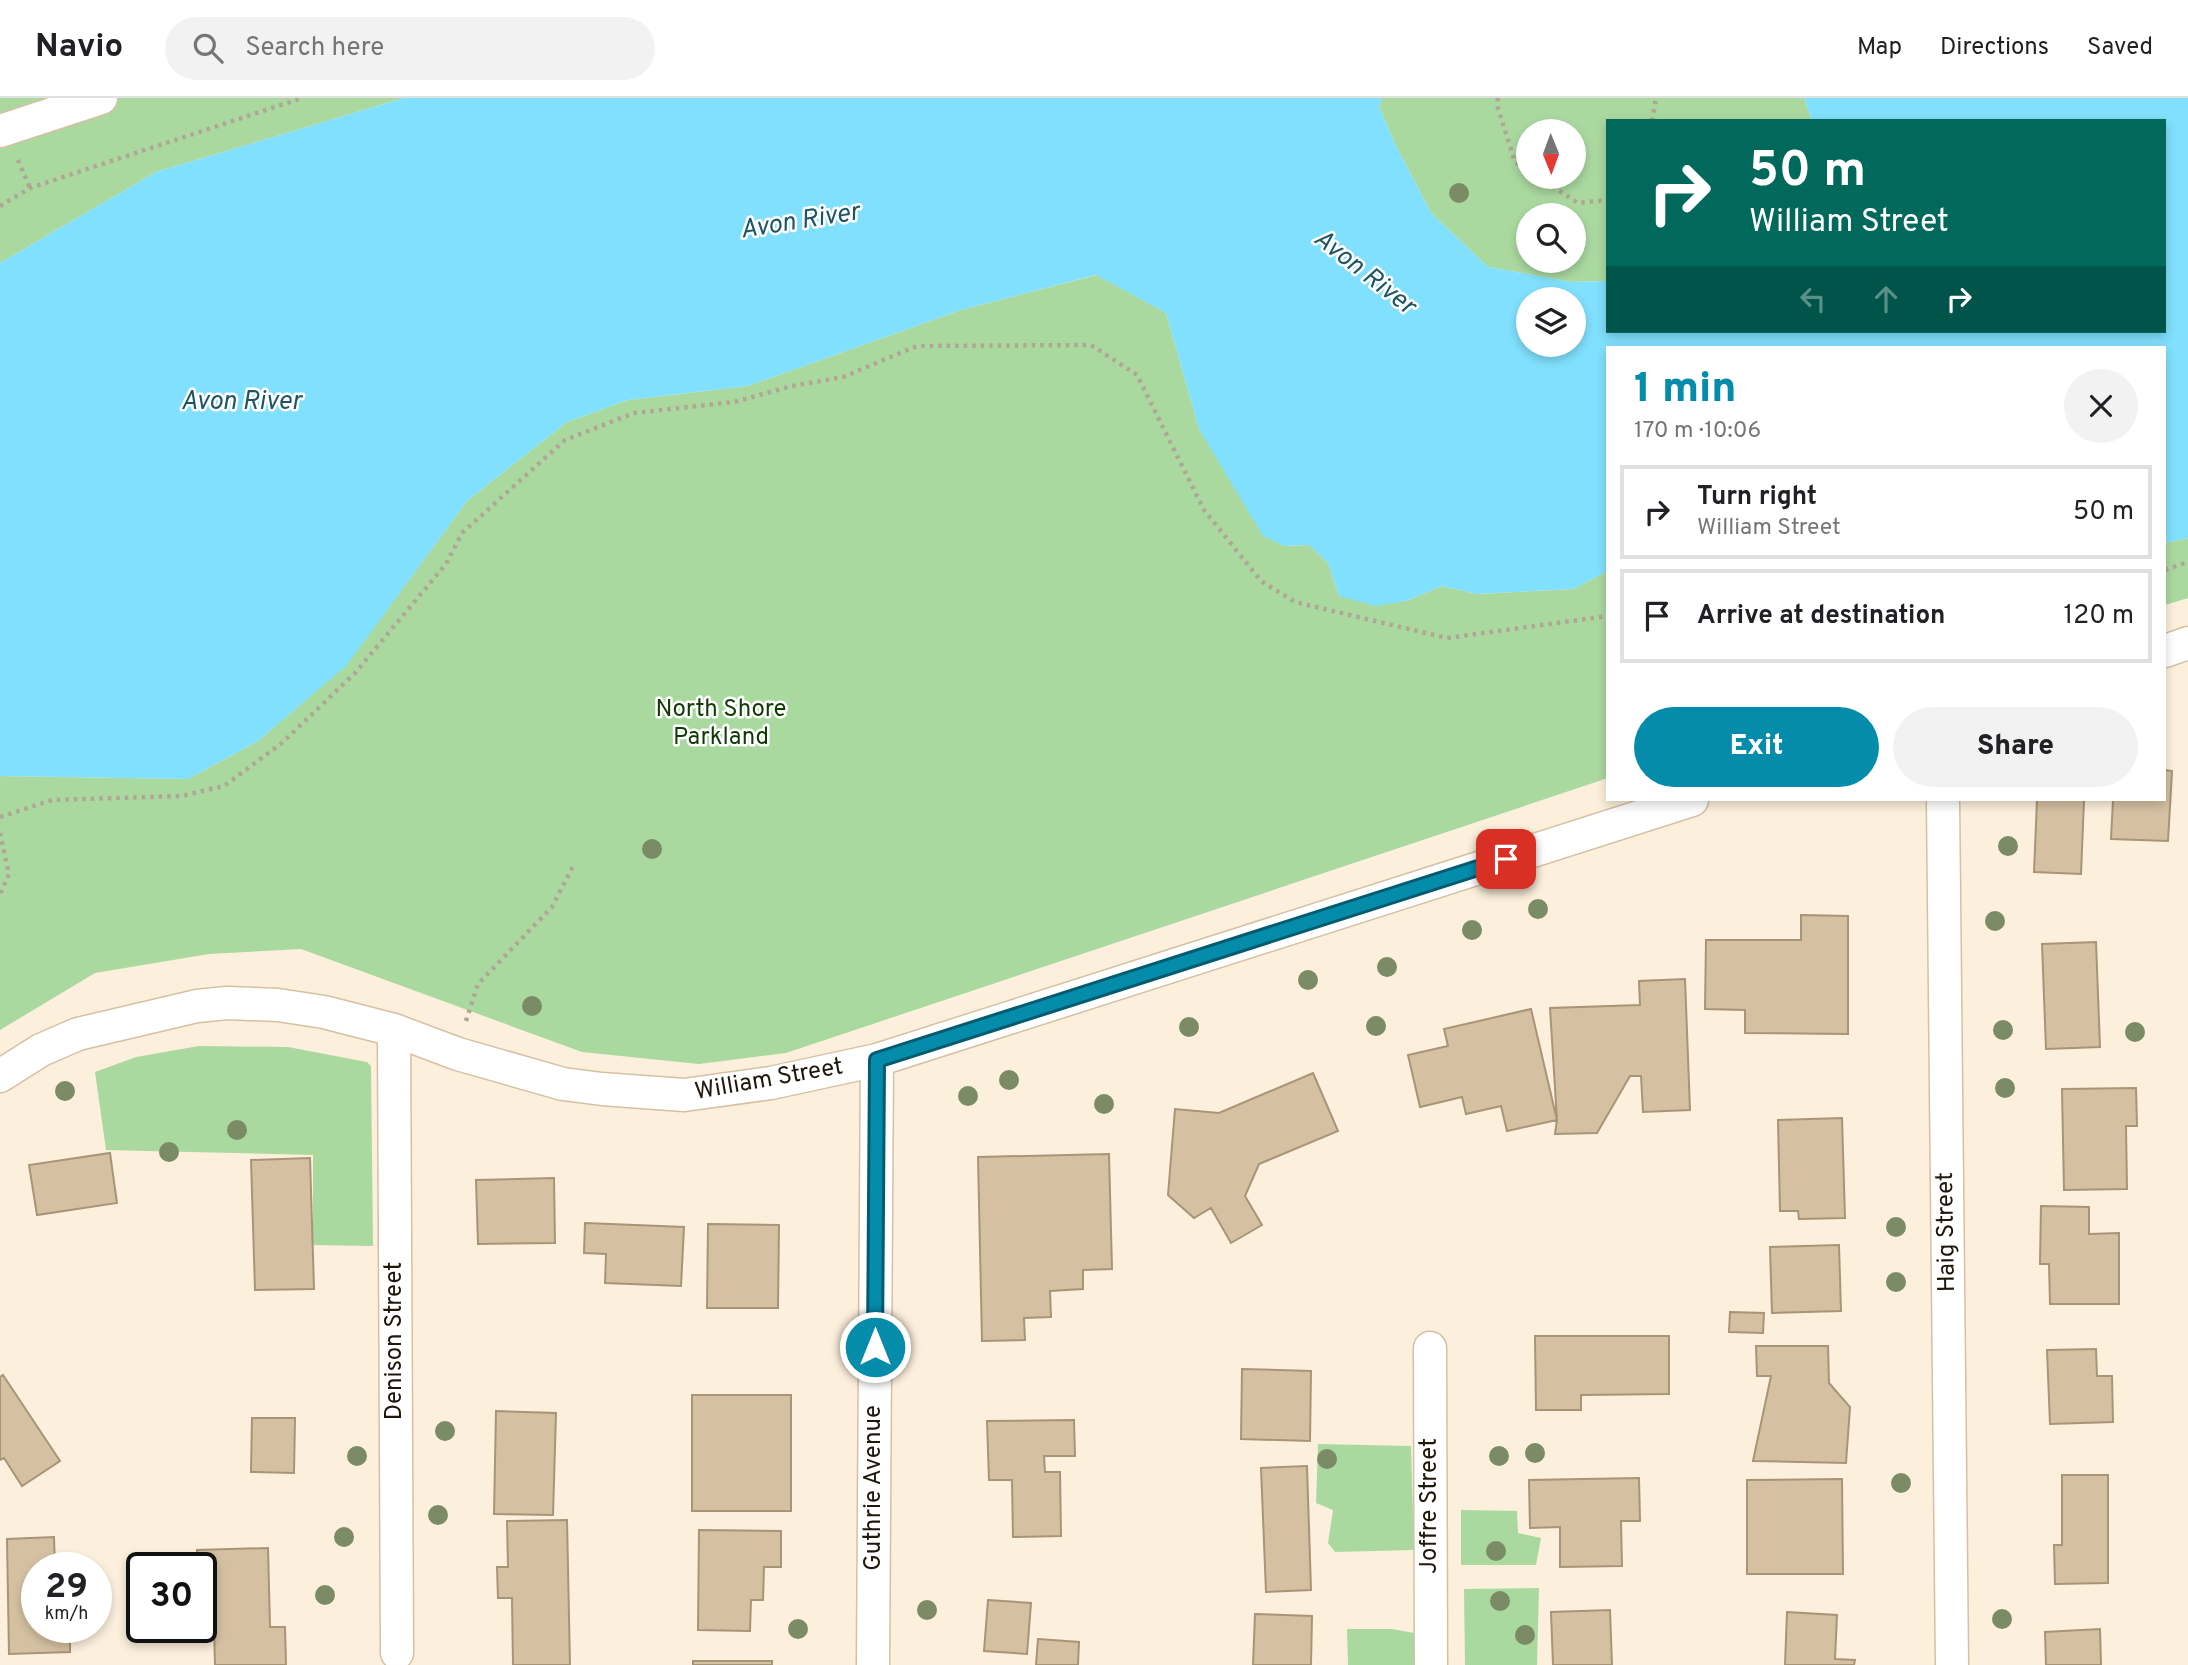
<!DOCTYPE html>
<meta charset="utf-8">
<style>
body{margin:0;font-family:Overpass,sans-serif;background:#f2f2f2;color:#202124;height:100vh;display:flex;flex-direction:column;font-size:26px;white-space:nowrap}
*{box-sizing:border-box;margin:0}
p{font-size:23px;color:#757577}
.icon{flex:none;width:38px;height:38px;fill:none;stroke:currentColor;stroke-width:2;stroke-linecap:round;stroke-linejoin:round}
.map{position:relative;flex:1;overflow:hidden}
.details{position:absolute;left:1606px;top:248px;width:560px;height:455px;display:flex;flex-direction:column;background:#fff;border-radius:0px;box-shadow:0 4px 10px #0003}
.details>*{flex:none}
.guide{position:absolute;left:1606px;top:21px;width:560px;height:214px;border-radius:0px;box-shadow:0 4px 10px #0003;background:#00695c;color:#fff;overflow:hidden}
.needle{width:46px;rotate:179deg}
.tools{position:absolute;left:1516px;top:21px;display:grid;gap:14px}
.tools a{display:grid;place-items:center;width:70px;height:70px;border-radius:50%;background:#fff;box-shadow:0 4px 10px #0003;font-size:35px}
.speed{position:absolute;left:21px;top:1454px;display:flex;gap:14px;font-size:35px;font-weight:700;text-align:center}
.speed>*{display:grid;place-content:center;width:91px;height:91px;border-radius:50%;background:#fff;box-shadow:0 4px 10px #0003;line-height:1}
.speed small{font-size:18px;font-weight:400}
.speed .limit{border:4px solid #111;border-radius:10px;background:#fff;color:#111}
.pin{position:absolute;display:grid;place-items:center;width:60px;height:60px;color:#fff;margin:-30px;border-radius:14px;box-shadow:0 4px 10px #0006}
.me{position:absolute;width:77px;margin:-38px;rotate:0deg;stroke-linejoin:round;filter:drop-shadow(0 0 5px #0008)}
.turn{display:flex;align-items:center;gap:24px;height:147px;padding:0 28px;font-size:32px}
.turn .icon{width:91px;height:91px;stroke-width:2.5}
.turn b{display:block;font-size:49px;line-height:60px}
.lanes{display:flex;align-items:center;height:66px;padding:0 28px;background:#0003;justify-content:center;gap:35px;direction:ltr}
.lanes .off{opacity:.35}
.round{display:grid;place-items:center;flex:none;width:74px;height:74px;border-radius:37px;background:#f2f2f2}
.head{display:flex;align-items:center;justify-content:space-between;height:119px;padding:0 28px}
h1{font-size:42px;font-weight:800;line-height:52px;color:#058cab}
.primary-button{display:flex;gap:14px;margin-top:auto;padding:14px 28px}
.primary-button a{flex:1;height:80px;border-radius:42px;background:#058cab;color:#fff;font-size:28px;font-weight:800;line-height:80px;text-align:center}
.primary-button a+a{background:#f2f2f2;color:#202124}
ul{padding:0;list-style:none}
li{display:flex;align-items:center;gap:21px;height:94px;margin:0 14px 10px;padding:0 14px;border:4px solid #e0e0e0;border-radius:0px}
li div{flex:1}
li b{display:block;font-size:26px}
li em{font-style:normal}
header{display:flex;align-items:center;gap:42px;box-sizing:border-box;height:98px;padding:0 35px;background:#fff;border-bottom:2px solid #e0e0e0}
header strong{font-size:33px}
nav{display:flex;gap:38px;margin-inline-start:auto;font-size:24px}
.search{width:490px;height:63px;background:#f2f2f2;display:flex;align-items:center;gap:18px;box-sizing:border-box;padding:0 24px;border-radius:38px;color:#757577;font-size:26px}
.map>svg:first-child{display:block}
</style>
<header>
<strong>Navio</strong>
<div class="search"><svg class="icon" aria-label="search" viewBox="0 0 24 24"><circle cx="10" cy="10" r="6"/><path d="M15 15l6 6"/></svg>Search here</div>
<nav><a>Map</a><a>Directions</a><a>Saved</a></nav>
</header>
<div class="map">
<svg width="2188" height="1567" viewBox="0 0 2188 1567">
<rect width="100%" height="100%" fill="#fcefdc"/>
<!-- green -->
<path fill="#aad9a0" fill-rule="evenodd" d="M0 0H404L156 74 0 165Z
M1382 0H1804L1812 23H1608V183L1572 184 1488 169 1431 115 1395 46 1379 9ZM1528 33H1573V79H1528ZM1528 117H1573V163H1528Z
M1097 177 1166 215 1199 331 1284 448 1309 447 1328 465 1339 498 1406 503 1442 488 1477 496 1573 491 1608 473V680L786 955 699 966 582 954 301 851 209 856 95 875 0 932V678L188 681 258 643 346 567 467 403 567 324 628 302 748 288 961 212Z
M2188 440V500L2165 507V445Z
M199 948 288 949 367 964 371 968 373 1148 313 1147V1057L106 1052 95 974 136 959Z
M1318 1346 1411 1348 1414 1452 1335 1454 1328 1445 1333 1412 1316 1405Z
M1461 1412 1517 1413 1518 1435 1541 1440 1536 1467H1461Z
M1539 1490 1537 1567H1465L1464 1491Z
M1347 1531H1392L1414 1535 1415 1567H1348Z"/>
<!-- water -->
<path fill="#81e0fd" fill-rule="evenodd" d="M404 0H1382L1379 9 1395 46 1431 115 1488 169 1572 184 1608 183V233H2165V23H1812L1804 0H2188V440L2165 445V250H1608V473L1573 491 1477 496 1442 488 1406 503 1375 508 1339 498 1328 465 1309 447 1284 448 1263 438 1199 331 1166 215 1096 177 961 212 748 288 628 302 567 324 467 403 346 568 258 643 188 681 0 678V165L156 74ZM1528 201H1573V247H1528Z"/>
<!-- building -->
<path fill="#d5c1a2" stroke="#a89476" stroke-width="2" d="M2165 672 2172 673 2168 743 2111 741 2113 702H2165Z
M2037 702H2084L2081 776 2034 774Z
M1801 817 1848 818V936L1745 935V912L1705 911 1706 842H1801Z
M2096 844 2100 949 2046 951 2042 846Z
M1685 881 1690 1012 1643 1014 1641 978H1630L1597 1035 1555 1036 1557 1022 1550 910 1640 907 1639 883Z
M1531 911 1557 1022 1507 1033 1501 1008 1466 1016 1462 999 1420 1009 1408 957 1448 948 1444 931Z
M1313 975 1338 1033 1259 1066 1245 1098 1262 1127 1231 1145 1211 1110 1194 1120 1168 1097 1175 1011 1219 1015Z
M2136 990 2137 1028H2126L2127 1091 2064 1092 2062 991Z
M1842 1020 1845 1120 1799 1121 1798 1113H1780L1778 1022Z
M110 1055 117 1105 37 1117 29 1067Z
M1109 1056 1112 1171 1083 1172V1191L1050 1193 1051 1219 1024 1220 1025 1242 982 1243 978 1059Z
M310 1060 314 1191 255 1192 251 1062Z
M554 1080 555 1145 478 1146 476 1082Z
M2041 1108 2089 1109V1136L2119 1135V1206H2050L2049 1166H2040Z
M585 1125 684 1129 681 1188 605 1185 606 1156 584 1155Z
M708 1126 779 1127 778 1210H707Z
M1839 1147 1841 1213 1772 1215 1770 1149Z
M1730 1214 1764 1215 1763 1235 1729 1234Z
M1535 1238H1669V1296L1581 1297V1312H1536Z
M1756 1248H1828L1829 1285 1850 1309 1846 1365 1753 1363 1771 1278H1757Z
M2096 1251 2097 1278H2112L2113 1324 2050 1326 2047 1252Z
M1242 1271 1311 1273 1310 1343 1241 1341Z
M3 1277 60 1363 22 1388 4 1360 0 1362V1279Z
M692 1297H791V1413H692Z
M496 1313 556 1315 553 1417 494 1416Z
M252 1320H295L294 1375 251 1374Z
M1074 1322 1075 1358H1044L1045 1374H1060L1061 1438 1013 1439 1012 1382H989L987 1323Z
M1307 1368 1311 1492 1266 1494 1261 1370Z
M2062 1377H2108V1485L2055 1486 2054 1447H2062Z
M1639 1380 1640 1423H1621L1622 1468 1560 1469V1429L1530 1430 1529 1382Z
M1842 1381 1843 1476H1747V1382Z
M567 1422 570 1567H513L512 1500H498L497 1469H508L507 1423Z
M699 1432 781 1433V1469H764L763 1502H751L750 1533 698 1532Z
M54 1439 55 1470H37V1530H70V1554L9 1556 7 1441Z
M268 1450 270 1529H285L286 1567H215L213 1491H201V1470H198L197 1452Z
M988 1502 1031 1505 1027 1556 984 1553Z
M1610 1512 1612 1567H1553L1551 1514Z
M1787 1514 1837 1517 1835 1561 1855 1562 1854 1567H1785Z
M1255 1516 1312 1518 1311 1567H1253Z
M2100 1531 2101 1567H2046L2045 1534Z
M1038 1541 1079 1544 1078 1567H1036Z
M693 1563H772V1567H693Z"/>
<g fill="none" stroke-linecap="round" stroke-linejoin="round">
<!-- street casing -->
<g stroke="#d5c1a2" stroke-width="35">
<path id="street" d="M0 33 101 0
M2165 553 2188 545
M1943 702 1952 1567
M394 932 397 1555
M0 978 41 952 78 936 197 908 227 905 278 907 324 914 394 932 458 956 563 986 602 991 684 997 771 985 877 962 1692 702
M1430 1250 1431 1567
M873 1567 877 962"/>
</g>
<!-- path -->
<path stroke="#b1a695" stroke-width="4.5" stroke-dasharray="3.5 5" stroke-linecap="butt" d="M1498 0 1497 7 1515 64 1528 72
M1652 23 1656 0
M18 62 30 90
M1538 79 1578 105 1608 102
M0 108 30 90 302 0
M2165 472 2188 464
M0 719 52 702 181 698 224 688 282 645 355 575 446 466 462 435 565 342 634 315 734 304 792 288 843 279 917 248 1091 247 1137 277 1204 412 1261 483 1295 504 1447 540 1608 518
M0 735 9 776 0 796
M466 923 478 886 552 809 573 768"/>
<!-- street -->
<use href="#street" stroke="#fff" stroke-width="32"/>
</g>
<!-- trees -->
<g fill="#7b8b66">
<circle cx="1459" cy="95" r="10"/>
<circle cx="2008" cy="748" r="10"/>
<circle cx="652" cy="751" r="10"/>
<circle cx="1538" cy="811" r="10"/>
<circle cx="1995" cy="823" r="10"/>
<circle cx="1472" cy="832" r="10"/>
<circle cx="1387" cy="869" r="10"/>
<circle cx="1308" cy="882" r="10"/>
<circle cx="532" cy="908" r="10"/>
<circle cx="1376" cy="928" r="10"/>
<circle cx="1189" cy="929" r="10"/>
<circle cx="2003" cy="932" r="10"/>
<circle cx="2135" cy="934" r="10"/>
<circle cx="1009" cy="982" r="10"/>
<circle cx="2005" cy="990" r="10"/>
<circle cx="65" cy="993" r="10"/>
<circle cx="968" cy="998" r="10"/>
<circle cx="1104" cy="1006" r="10"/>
<circle cx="237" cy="1032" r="10"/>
<circle cx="169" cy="1054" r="10"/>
<circle cx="1896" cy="1129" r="10"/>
<circle cx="1896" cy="1184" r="10"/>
<circle cx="445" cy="1333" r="10"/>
<circle cx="1535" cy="1355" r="10"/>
<circle cx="357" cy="1358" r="10"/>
<circle cx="1499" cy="1358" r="10"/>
<circle cx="1327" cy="1361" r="10"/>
<circle cx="1901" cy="1385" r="10"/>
<circle cx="438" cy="1417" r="10"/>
<circle cx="344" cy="1439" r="10"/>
<circle cx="1496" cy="1453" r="10"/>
<circle cx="325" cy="1497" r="10"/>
<circle cx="1500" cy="1503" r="10"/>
<circle cx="927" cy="1512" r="10"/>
<circle cx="2002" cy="1521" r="10"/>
<circle cx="798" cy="1531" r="10"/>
<circle cx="1525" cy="1537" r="10"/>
</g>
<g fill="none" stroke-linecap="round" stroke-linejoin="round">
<!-- route casing -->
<g stroke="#035b6f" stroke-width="18">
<path id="route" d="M875 1249 877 962 1506 761"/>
</g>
<!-- route -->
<use href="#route" stroke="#058cab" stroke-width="12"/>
</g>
<g text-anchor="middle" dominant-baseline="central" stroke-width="5" stroke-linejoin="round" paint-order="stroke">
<!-- park labels -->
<g font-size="24" fill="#113a05" stroke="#fff">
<text x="721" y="612">North Shore<tspan x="721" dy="28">Parkland</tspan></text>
</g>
<!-- street labels -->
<g font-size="24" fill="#1e170b" stroke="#fff">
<text transform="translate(769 982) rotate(-10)">William Street</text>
<text transform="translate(1947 1134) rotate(-91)">Haig Street</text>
<text transform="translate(395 1243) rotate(-90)">Denison Street</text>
<text transform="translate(874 1390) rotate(-90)">Guthrie Avenue</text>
<text transform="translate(1430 1408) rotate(-90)">Joffre Street</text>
</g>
<!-- water labels -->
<g font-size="26" font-style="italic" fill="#1e5564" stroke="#fff">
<text transform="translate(800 124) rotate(-9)">Avon River</text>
<text transform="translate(1364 175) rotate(38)">Avon River</text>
<text x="241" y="304">Avon River</text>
</g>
</g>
</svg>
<div class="tools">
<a><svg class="needle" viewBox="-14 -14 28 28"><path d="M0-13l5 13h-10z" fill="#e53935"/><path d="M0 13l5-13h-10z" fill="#757577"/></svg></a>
<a><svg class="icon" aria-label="search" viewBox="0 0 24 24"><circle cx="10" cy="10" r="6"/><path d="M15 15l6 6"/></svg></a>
<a><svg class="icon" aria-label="layers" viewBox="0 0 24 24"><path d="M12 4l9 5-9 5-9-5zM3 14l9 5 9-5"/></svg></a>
</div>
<div class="speed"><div>29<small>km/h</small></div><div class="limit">30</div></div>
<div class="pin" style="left:1506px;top:761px;background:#d93025"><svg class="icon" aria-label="arrive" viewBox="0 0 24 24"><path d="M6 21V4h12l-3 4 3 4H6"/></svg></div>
<svg class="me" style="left:875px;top:1249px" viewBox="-20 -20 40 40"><circle r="17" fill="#058cab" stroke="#fff" stroke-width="3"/><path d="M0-11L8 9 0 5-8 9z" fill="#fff"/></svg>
<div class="guide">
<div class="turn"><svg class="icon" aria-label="right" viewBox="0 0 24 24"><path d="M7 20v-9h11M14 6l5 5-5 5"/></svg><div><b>50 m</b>William Street</div></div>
<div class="lanes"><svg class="icon off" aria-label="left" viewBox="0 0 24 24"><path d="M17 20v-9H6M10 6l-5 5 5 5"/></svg><svg class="icon off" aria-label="ahead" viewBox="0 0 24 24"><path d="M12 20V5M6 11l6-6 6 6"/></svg><svg class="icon" aria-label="right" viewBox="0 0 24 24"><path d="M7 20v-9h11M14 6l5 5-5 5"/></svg></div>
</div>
<section class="details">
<div class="head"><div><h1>1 min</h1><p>170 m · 10:06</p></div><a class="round"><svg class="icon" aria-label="close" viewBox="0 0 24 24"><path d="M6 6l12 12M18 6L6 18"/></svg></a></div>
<ul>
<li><svg class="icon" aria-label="right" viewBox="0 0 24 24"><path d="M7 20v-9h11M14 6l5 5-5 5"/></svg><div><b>Turn right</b><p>William Street</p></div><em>50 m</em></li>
<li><svg class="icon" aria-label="arrive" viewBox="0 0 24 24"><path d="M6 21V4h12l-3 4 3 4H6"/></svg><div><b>Arrive at destination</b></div><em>120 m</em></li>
</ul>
<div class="primary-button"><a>Exit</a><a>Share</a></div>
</section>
</div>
